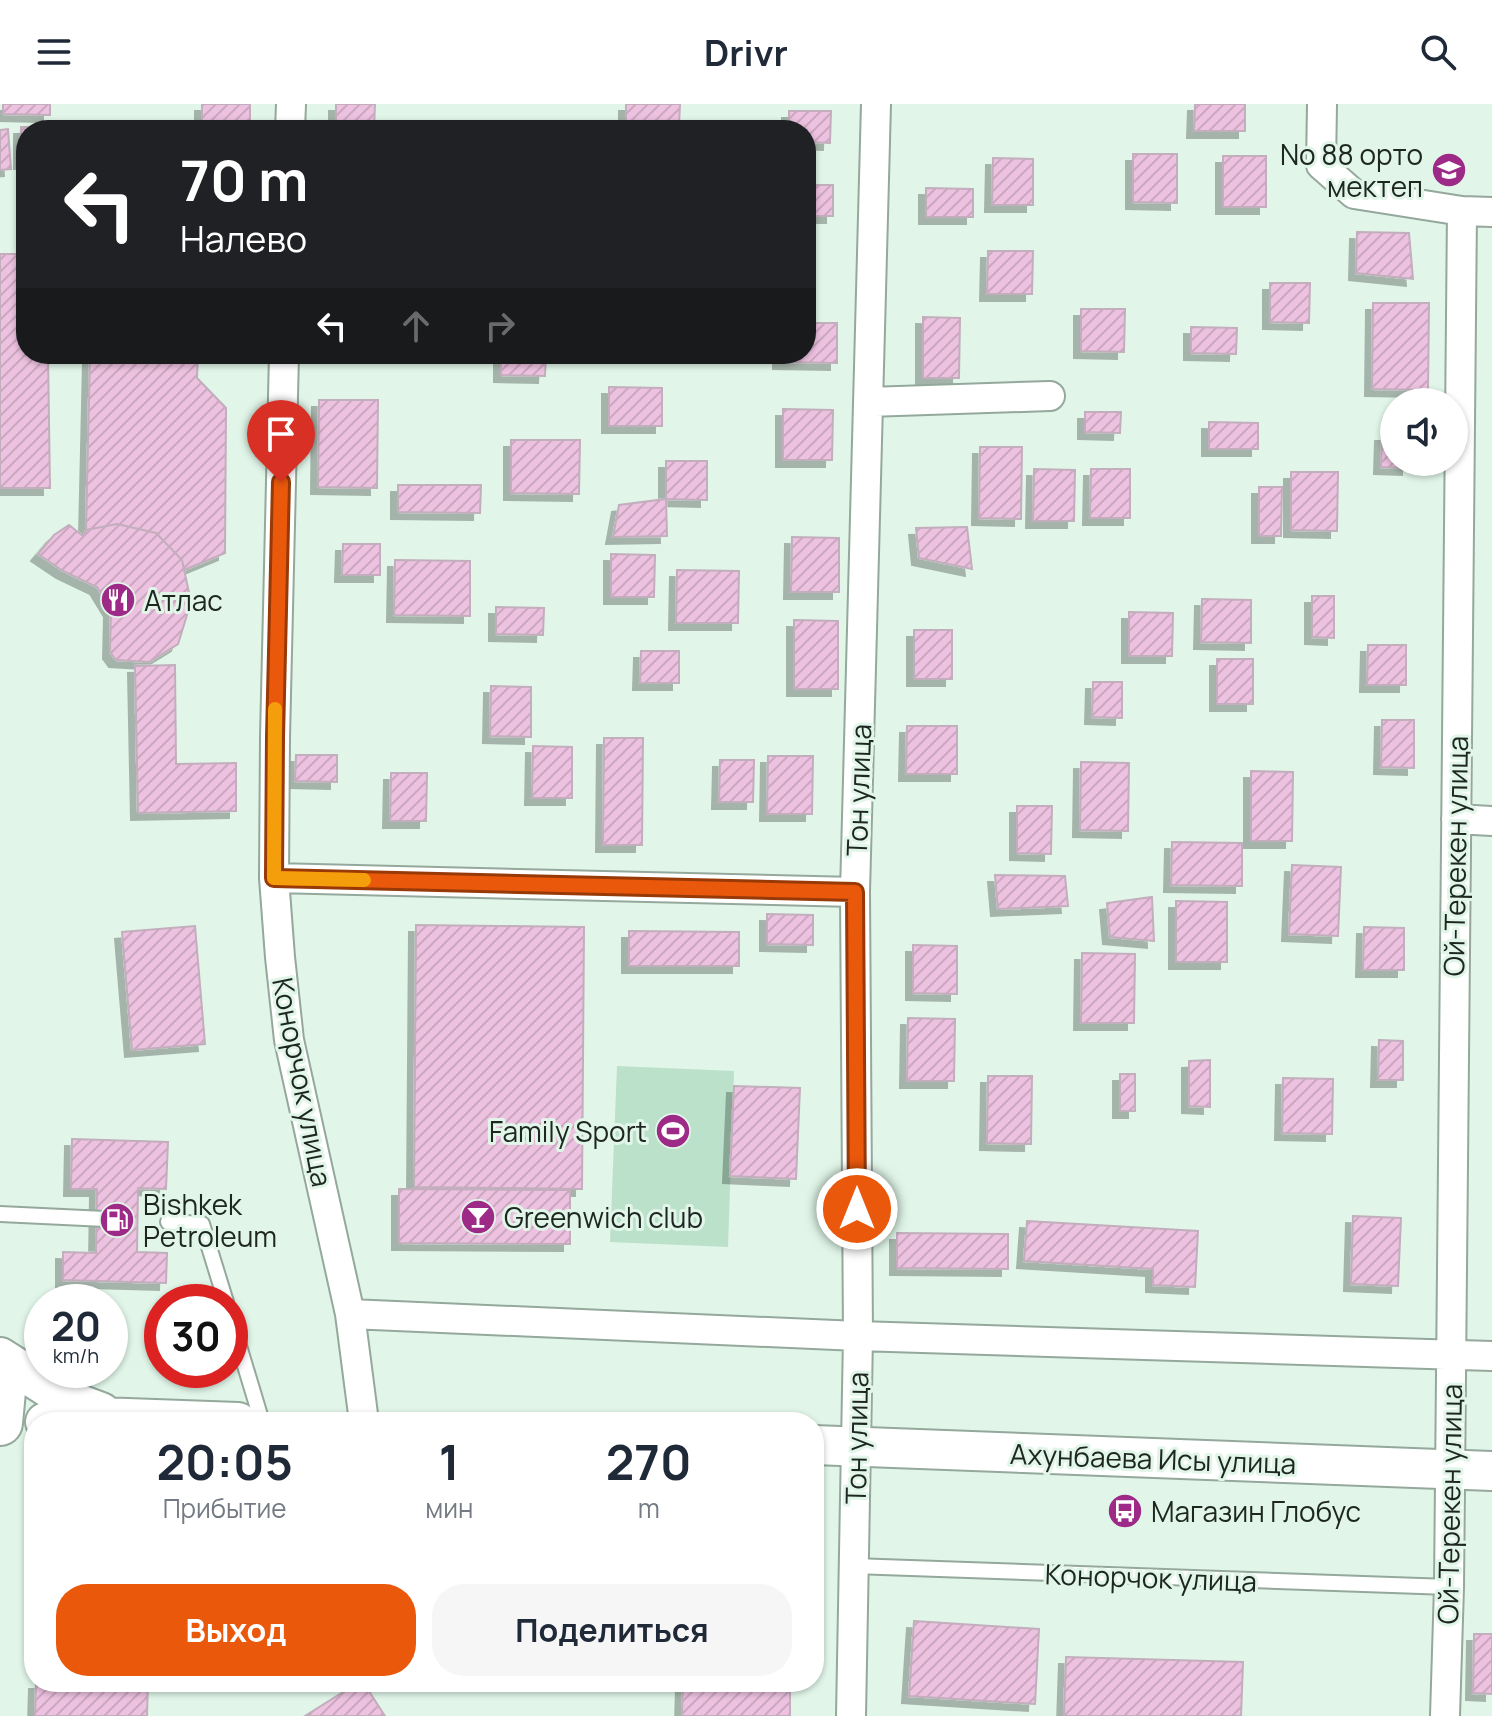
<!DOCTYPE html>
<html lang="ru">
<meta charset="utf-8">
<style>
body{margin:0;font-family:Manrope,sans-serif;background:#f6f6f7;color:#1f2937;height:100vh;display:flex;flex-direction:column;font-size:30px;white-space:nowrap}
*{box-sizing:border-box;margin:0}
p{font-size:26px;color:#747a83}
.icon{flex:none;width:44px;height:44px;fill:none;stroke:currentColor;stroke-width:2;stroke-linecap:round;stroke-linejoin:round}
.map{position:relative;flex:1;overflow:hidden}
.details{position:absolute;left:24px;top:1308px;width:800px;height:280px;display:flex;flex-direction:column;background:#fff;border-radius:32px;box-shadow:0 2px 6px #0004}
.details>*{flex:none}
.guide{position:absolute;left:16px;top:16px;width:800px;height:244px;border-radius:32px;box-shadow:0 2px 6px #0004;background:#202124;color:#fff;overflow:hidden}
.buttons{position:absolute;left:1380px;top:284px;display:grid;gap:16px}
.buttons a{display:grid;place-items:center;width:88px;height:88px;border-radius:50%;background:#fff;box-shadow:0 2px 6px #0004;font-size:40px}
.speed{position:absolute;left:24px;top:1180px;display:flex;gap:16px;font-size:40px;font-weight:700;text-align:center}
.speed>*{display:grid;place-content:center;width:104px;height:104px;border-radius:50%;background:#fff;box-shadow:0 2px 6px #0004;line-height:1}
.speed small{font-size:20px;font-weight:400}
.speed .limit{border:12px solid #d22;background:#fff;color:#111}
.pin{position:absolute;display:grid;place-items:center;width:68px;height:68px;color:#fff;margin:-82px -34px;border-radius:50% 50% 50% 0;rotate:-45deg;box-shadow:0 0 8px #0007}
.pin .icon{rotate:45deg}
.me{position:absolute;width:88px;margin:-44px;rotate:0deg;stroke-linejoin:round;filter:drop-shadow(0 0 6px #0008)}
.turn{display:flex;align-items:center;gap:28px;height:168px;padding:0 32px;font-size:36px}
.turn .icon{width:104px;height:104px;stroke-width:2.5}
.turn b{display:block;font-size:56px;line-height:68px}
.lanes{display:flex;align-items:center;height:76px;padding:0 32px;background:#0003;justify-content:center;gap:40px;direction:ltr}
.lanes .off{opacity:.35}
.eta{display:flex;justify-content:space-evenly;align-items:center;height:136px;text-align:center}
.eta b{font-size:48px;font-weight:700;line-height:56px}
.cta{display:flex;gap:16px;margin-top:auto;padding:16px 32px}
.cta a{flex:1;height:92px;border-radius:32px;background:#ea580c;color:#fff;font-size:32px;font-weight:700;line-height:92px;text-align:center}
.cta a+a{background:#f6f6f7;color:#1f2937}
header{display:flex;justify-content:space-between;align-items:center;height:104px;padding:0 32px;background:#fff;font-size:36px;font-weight:700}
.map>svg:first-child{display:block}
</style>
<header><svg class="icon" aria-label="menu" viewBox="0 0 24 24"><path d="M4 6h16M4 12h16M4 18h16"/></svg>Drivr<svg class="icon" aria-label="search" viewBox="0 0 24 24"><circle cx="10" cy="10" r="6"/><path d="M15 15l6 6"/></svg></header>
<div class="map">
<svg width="1492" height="1612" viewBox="0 0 1492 1612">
<defs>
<pattern id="building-hatch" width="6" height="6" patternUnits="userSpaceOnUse" patternTransform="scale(2)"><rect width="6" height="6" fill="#edc2e0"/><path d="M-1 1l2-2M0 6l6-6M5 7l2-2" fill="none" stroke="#cba7c0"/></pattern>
<filter id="shadow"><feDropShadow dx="-7" dy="7" stdDeviation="0" flood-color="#0004"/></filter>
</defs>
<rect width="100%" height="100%" fill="#e1f6e9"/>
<!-- park -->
<path fill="#bbe1ca" d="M617 962 734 967 728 1143 610 1138Z"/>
<!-- building -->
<path fill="url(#building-hatch)" stroke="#c2aebc" stroke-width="2" filter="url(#shadow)" d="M3 0H50V11L3 10Z
M202 0H250V26H202Z
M336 0H375L374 26H336Z
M626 0H680L679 22 626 21Z
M1195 0H1245V27H1194Z
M789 7H831L830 39 806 38V26H789Z
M21 23H67V26H26V58H21Z
M8 25 11 65 0 66V26Z
M1133 50H1177V99L1133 98Z
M1223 52H1266V103H1223Z
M993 54 1033 55V101H992Z
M806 81H833V112H806Z
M926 84 973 85V113H926Z
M1357 128 1409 129 1413 175 1356 169Z
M988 147H1033L1032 190H987Z
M0 150H26V250H48L50 384H0Z
M1270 179H1310L1309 219 1270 218Z
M1373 199H1429L1428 286 1372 285Z
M1081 205H1125L1124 248 1081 247Z
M923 213 960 214 959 274H923Z
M806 219H837V259L780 258V250H806Z
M1191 223 1237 224 1236 250 1191 249Z
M90 250H198L197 274 226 304 225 449 184 466 182 456 156 429 117 420 86 426Z
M501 250H546L545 272 501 271Z
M609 283 662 284V322H609Z
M319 296H378L377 384 318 383Z
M783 305 833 306 832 356H783Z
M1085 308H1121L1120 329 1085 328Z
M1209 318 1258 319V345H1209Z
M1382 330H1394V358H1409V364L1381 363Z
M511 336H580L579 390 511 389Z
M980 343H1022L1021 415 979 414Z
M666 357H707V396L666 395Z
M1034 365 1075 366 1074 417H1033Z
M1091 365H1130V414H1090Z
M1291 368H1338L1337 427 1291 426Z
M398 381H481L480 409 398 408Z
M1259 383H1282L1281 432H1259Z
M666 395 667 432 613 433 619 401Z
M117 420 156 429 182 456 191 498 178 540 149 558 116 556 110 548 111 506 97 483 63 467 38 450 54 431 69 421 83 432 86 426Z
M967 423 972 465 919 454 916 424Z
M792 433 839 434V488H791Z
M343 440H380V471H342Z
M611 450 655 451 654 493H611Z
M395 456 470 457V512L394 511Z
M677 466 739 467 738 519H676Z
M1312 492H1334V534L1312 533Z
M1202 495 1251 496V539L1201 538Z
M496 503 544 504 543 531 496 530Z
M1129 508 1173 509 1172 552H1129Z
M794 516 838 517V585H794Z
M914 526H952V575H914Z
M1368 541H1406V581H1367Z
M641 547H679V579H640Z
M1217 555H1253V600H1217Z
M175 561 176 660 236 659V707L138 709 135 562Z
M1093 578H1122V614L1092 613Z
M491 582 531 583V633L490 632Z
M1382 616H1414V664L1381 663Z
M907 622H957V670H906Z
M604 634H643L642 741H603Z
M533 642 572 643V694H532Z
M296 651H337V678L295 677Z
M768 652H813L812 710H767Z
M720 656H754L753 698H719Z
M1081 658 1129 659 1128 727 1080 726Z
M1251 667 1293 668 1292 737H1251Z
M391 669H427L426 717H390Z
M1017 702H1052L1051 750 1017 749Z
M1172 738 1242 739V782L1171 781Z
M1292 761 1341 763 1338 832 1289 830Z
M995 771 1065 772 1068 802 998 805Z
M1152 793 1154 837 1110 833 1107 799Z
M1176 797 1227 798V858H1176Z
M767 810 813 811V841L767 840Z
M416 821 584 823 582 1085 414 1083Z
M195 822 205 940 132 946 122 828Z
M1364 823 1404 824V866H1363Z
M629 827 739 828V862H629Z
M913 841 957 842V890L913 889Z
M1082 849 1135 850 1134 919H1081Z
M908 914 955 915 954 977H907Z
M1379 936 1403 937V976H1378Z
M1210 956V1003L1189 1002V957Z
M1120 970H1135V1007H1120Z
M988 972H1032L1031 1040 987 1039Z
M1283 974 1333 975 1332 1030 1282 1029Z
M734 982 800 984 796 1075 730 1072Z
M72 1035 168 1038 166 1085 138 1084 137 1148 167 1149 166 1179 63 1176V1148L96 1149 97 1085H71Z
M399 1085 570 1086V1140L399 1139Z
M1353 1112 1401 1114 1398 1182 1351 1180Z
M1027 1117 1198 1127 1195 1183 1153 1181V1165L1024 1157Z
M897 1129 1008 1130V1165L897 1164Z
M914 1517 1039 1525 1035 1600 909 1592Z
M1474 1530H1492V1590L1473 1589Z
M1066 1553 1243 1558 1241 1612H1064Z
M36 1578H148L147 1612H35Z
M359 1578H363L385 1612H305Z
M683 1578H790V1612H682Z"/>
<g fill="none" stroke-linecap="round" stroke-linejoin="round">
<!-- service casing -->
<g stroke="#94a89c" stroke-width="18">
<path id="service" d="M0 1110 126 1116
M168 1118 202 1120 226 1198
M230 1212 262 1318
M853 1462 1449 1483"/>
</g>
<!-- minor casing -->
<g stroke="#94a89c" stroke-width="32">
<path id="minor" d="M1322 0 1321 61 1354 90 1462 107 1449 1483 1445 1612
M290 26 291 0
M1462 107 1492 108
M284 250 275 633 274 774 280 853 289 936 350 1210 364 1318
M868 298 1050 292
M1456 715 1492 717
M274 774 855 788
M350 1210 858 1232 1492 1252
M851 1612 858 1232 855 788 876 0"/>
</g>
<!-- secondary casing -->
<g stroke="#94a89c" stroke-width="42">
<path id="secondary" d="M0 1253 66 1295 101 1308
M45 1318 72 1312 238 1318
M814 1341 1492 1367"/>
</g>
<!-- primary casing -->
<g stroke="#94a89c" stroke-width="48">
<path id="primary" d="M0 1273 3 1287 0 1319"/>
</g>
<!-- service -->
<use href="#service" stroke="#fff" stroke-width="14"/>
<!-- minor -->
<use href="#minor" stroke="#fff" stroke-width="28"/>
<!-- secondary -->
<use href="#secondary" stroke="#fff" stroke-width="38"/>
<!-- primary -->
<use href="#primary" stroke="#fff" stroke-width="44"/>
</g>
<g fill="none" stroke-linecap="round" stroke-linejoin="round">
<!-- route casing -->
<g stroke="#983908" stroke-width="20">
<path id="route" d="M281 378 275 633 274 774 855 788 857 1105"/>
</g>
<!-- route -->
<use href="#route" stroke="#ea580c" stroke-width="14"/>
<!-- slow -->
<path stroke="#f59e0b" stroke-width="14" d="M275 605 274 774 364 776"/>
</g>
<!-- icons -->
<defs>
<g id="school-disc" transform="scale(1.8)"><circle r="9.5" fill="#9d2a86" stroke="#e1f6e9"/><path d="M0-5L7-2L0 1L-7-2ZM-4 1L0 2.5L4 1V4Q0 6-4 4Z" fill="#fff"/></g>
<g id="restaurant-disc" transform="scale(1.8)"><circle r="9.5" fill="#9d2a86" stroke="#e1f6e9"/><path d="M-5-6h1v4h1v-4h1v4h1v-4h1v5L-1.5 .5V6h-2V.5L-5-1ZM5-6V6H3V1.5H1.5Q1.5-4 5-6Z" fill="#fff"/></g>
<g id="stadium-disc" transform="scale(1.8)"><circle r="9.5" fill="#9d2a86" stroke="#e1f6e9"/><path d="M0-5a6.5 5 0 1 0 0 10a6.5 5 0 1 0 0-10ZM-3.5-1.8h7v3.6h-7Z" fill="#fff"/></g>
<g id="bar-disc" transform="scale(1.8)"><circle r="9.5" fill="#9d2a86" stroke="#e1f6e9"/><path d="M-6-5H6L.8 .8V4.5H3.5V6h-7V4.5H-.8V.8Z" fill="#fff"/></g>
<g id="fuel-disc" transform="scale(1.8)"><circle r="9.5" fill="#9d2a86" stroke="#e1f6e9"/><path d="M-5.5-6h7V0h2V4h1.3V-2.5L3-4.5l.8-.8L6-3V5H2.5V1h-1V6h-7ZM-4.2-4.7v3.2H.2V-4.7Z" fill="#fff"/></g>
<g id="bus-disc" transform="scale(1.8)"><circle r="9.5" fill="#9d2a86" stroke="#e1f6e9"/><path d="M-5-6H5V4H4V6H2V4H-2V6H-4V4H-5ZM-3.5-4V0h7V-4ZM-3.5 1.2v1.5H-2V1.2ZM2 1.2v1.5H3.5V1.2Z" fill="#fff"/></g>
</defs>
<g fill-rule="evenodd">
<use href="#school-disc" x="1449" y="66"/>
<use href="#restaurant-disc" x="118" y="496"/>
<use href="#stadium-disc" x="673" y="1027"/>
<use href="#bar-disc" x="478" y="1113"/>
<use href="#fuel-disc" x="117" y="1116"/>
<use href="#bus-disc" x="1125" y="1407"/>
</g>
<g text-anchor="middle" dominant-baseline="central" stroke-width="6" stroke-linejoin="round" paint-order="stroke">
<!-- poi labels -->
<g font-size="28" fill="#1e2621" stroke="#e1f6e9" text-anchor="start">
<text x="1423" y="50" text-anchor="end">No 88 орто<tspan x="1423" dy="32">мектеп</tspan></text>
<text x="144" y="496">Атлас</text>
<text x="647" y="1027" text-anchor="end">Family Sport</text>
<text x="143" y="1100">Bishkek<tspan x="143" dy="32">Petroleum</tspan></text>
<text x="504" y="1113">Greenwich club</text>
<text x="1151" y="1407">Магазин Глобус</text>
</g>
<!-- street labels -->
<g font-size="28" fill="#1e2621" stroke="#e1f6e9">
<text transform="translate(858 686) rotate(-88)">Тон улица</text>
<text transform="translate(1455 752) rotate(-89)">Ой-Терекен улица</text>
<text transform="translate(303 978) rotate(79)">Конорчок улица</text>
<text transform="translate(856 1334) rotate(-89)">Тон улица</text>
<text transform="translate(1153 1354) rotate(2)">Ахунбаева Исы улица</text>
<text transform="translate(1449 1400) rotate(-89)">Ой-Терекен улица</text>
<text transform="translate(1151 1473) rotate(2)">Конорчок улица</text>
</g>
</g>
</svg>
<div class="buttons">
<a><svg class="icon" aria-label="sound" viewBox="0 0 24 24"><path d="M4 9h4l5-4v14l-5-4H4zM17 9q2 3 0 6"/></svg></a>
</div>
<div class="speed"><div>20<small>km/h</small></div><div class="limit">30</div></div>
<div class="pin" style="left:281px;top:378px;background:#d93025"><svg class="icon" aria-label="arrive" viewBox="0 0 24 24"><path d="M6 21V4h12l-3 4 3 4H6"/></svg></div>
<svg class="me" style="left:857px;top:1105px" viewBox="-20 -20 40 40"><circle r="17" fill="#ea580c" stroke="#fff" stroke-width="3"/><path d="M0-11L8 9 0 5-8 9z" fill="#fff"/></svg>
<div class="guide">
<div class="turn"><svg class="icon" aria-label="left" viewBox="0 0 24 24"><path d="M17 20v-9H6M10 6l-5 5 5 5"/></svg><div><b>70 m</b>Налево</div></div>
<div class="lanes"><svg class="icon" aria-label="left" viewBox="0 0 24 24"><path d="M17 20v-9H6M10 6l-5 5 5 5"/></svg><svg class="icon off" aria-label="ahead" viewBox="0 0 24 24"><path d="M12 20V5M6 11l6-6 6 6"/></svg><svg class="icon off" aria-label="right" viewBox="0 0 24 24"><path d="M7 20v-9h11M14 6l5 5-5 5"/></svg></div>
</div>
<section class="details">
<div class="eta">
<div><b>20:05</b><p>Прибытие</p></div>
<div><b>1</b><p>мин</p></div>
<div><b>270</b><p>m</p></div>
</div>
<div class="cta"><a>Выход</a><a>Поделиться</a></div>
</section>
</div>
